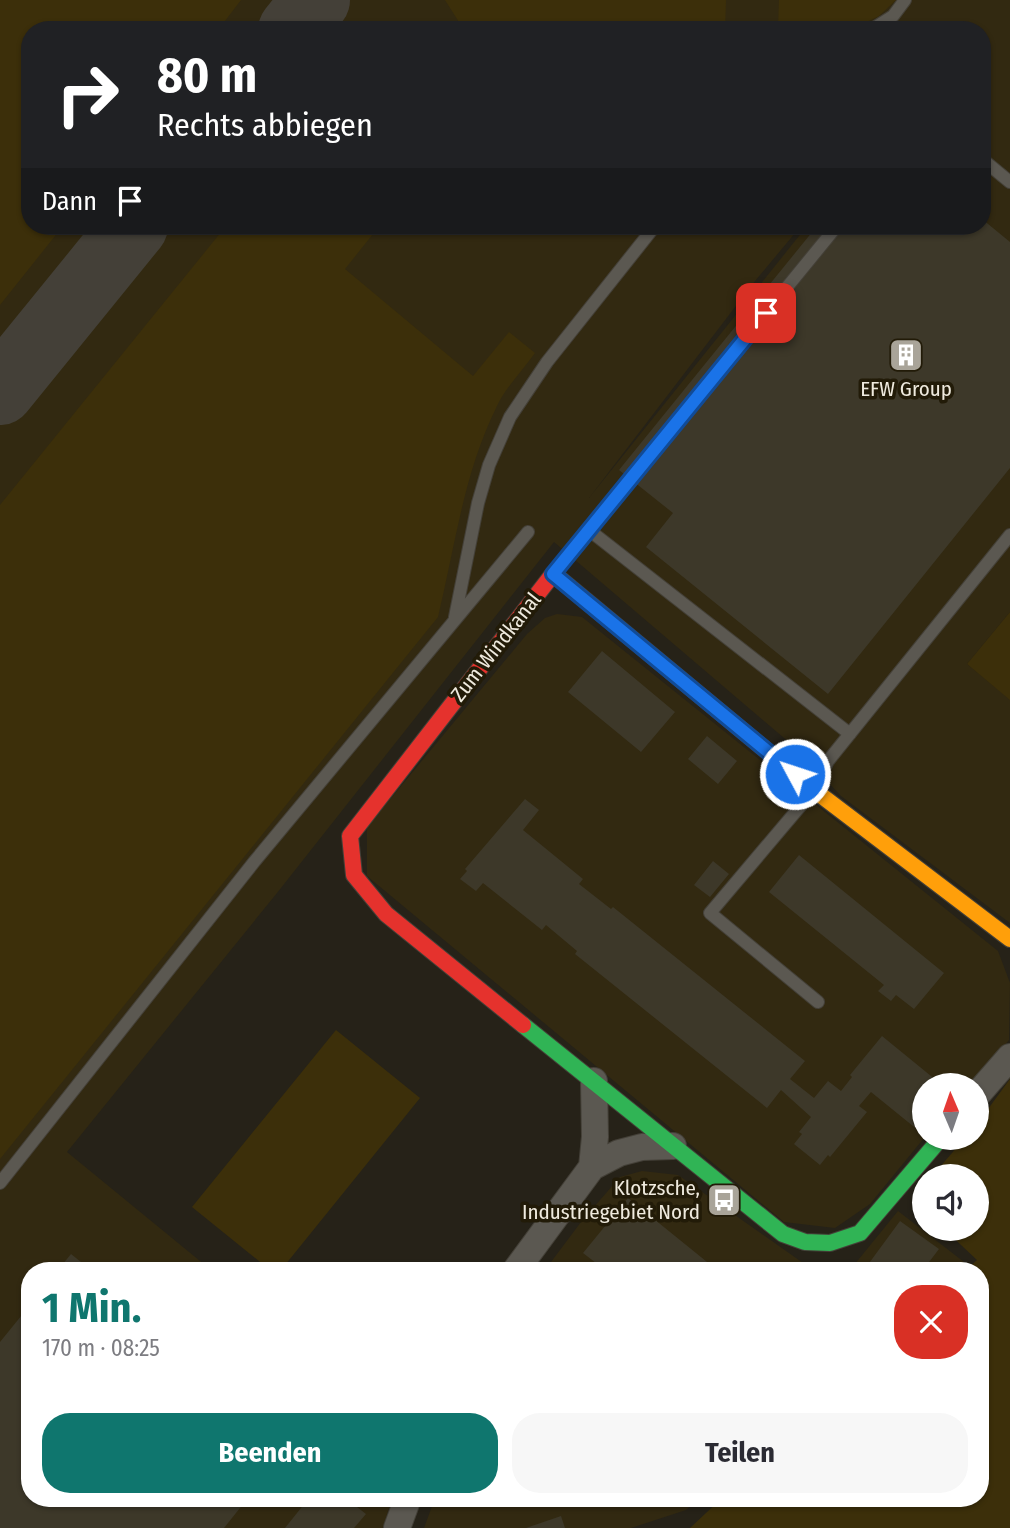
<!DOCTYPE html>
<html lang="de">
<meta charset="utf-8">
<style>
body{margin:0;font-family:"Fira Sans Condensed",sans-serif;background:#f7f7f7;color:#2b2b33;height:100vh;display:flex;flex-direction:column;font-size:26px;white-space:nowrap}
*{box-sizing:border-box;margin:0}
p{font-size:23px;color:#7c7c81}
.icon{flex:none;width:38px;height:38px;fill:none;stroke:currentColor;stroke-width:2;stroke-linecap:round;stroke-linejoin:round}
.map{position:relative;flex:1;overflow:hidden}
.side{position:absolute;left:21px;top:1262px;width:968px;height:245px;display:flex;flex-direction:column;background:#fff;border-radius:28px;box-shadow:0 2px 5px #0004}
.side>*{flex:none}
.banner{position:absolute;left:21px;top:21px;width:970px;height:214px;border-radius:28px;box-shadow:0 2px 5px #0004;background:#202124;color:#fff;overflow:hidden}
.needle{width:46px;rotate:358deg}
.fabs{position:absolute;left:912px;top:1073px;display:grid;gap:14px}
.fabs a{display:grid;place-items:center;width:77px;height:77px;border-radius:50%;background:#fff;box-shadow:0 2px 5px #0004;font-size:35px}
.pin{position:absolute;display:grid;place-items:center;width:60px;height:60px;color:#fff;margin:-30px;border-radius:14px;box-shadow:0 4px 10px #0006}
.me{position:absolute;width:77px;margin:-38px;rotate:310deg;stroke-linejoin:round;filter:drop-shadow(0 0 5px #0008)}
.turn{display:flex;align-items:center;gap:24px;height:147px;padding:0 21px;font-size:32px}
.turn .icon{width:91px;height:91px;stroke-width:2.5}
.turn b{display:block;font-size:49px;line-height:60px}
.then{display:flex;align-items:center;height:66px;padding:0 21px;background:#0003;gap:14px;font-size:26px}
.round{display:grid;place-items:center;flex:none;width:74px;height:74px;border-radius:28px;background:#f7f7f7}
.summary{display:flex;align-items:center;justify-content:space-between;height:119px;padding:0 21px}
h1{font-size:42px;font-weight:700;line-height:52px;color:#0f766e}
.action{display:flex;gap:14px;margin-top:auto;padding:14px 21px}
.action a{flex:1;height:80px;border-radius:28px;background:#0f766e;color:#fff;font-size:28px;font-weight:700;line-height:80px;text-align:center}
.action a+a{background:#f7f7f7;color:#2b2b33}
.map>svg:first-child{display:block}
</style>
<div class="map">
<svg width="1010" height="1528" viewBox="0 0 1010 1528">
<rect width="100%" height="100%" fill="#262218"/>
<!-- built -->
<path fill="#322911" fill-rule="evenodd" d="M0 0H1010V612L967 664 1010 699V923L841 796 797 749 554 542 277 893 67 1152 211 1270H30V1498H392L383 1528H0ZM30 30H982V226H807L589 498 755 281 801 226H30Z
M557 614 582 617 998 951 1010 983 1009 1040 971 1085H924V1138L870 1204 835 1228 784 1222 367 876V827L527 634 545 618Z
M642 1171 678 1175 813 1270H545L581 1222 620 1177Z
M898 1211 964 1262 954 1270H850Z
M435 1498H699L686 1510 631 1528H424Z"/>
<!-- green -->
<path fill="#3c2f0a" d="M0 0H241L218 30H30V226H63L0 305Z
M445 0H726L725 30H464Z
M779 0H896L879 16 850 30H778Z
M226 226H369L377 229 345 269 473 376 509 332 535 353C523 370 506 387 497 406 464 472 455 546 438 617L0 1159V505Z
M1010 612V700L967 664Z
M336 1030 420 1098 281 1270H270L192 1207Z
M1010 1079V1528H690L722 1498H980V1270H966L977 1260 944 1229 976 1228V1176H932L965 1138H976L977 1124Z"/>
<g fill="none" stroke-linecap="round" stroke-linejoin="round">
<!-- taxiway -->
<path stroke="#444038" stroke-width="68" d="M292 30 316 0
M0 391 134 226"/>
</g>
<!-- building -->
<path fill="#3d3829" d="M982 219 1010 242V468L828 694 646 547 673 513 619 470 817 226H982Z
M602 651 675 712 641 752 568 692Z
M707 736 737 761 718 784 688 759Z
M525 799 539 810 523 830 583 879 579 884 611 909 613 907 805 1061 790 1079 814 1098 828 1081 841 1091 852 1077 850 1075 882 1036 942 1085H924V1135L871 1092 859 1106 867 1112 830 1157 828 1155 820 1165 794 1144 802 1134 799 1132 811 1117 781 1090 767 1108 575 954 577 951 546 925 542 930 483 883 476 891 460 879 467 871 465 869Z
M799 855 944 973 914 1009 896 995 891 1001 878 991 884 985 769 892Z
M713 861 729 874 710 897 694 885Z
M628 1198 717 1270H605L583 1253Z
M900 1221 939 1249 923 1270H864Z
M71 1254 91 1270H58Z
M30 1305V1498H248L224 1528H0V1342Z
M309 1498H340L346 1503 348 1500 366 1514 354 1528H285Z
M561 1516 565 1528H526Z"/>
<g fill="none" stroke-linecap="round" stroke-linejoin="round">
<!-- lane casing -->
<g stroke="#444038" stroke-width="14">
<path id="lane" d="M871 30 893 16 905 0
M982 159 1010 182
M589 530 850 734
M555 571 837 226
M455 617 478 503 489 465 510 417 547 362 655 226
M818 1002 710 913 814 790 828 761 1010 535
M0 1183 254 862 528 532"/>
</g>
<!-- street casing -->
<g stroke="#444038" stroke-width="28">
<path id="street" d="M976 1096 1010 1057
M592 1167 595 1137 594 1081
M516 1270 592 1167 619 1153 642 1147 673 1146
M397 1528 408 1498"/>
</g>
<!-- fast casing -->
<g stroke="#444038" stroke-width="18">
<path id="fast" d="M523 1025 783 1234 805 1242 830 1243 860 1233 941 1138"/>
</g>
<!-- slow casing -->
<g stroke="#444038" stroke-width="18">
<path id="slow" d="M555 575 814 790 1010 939"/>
</g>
<!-- jam casing -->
<g stroke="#444038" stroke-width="18">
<path id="jam" d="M523 1025 386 914 354 875 350 836 553 574 555 575"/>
</g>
<!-- lane -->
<use href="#lane" stroke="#5b5851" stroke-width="12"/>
<!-- street -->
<use href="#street" stroke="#5b5851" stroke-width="26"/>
<!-- fast -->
<use href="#fast" stroke="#30b455" stroke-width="16"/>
<!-- slow -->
<use href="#slow" stroke="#ff9f0a" stroke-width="16"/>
<!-- jam -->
<use href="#jam" stroke="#e5322d" stroke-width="16"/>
</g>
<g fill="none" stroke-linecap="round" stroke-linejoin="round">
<!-- route casing -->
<g stroke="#114b97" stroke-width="18">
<path id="route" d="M766 313 553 574 795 774"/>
</g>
<!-- route -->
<use href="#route" stroke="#1a73e8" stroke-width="12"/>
</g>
<!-- icons -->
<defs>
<g id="building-square" transform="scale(1.75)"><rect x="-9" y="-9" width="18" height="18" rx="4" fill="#a9a499" stroke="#221b08"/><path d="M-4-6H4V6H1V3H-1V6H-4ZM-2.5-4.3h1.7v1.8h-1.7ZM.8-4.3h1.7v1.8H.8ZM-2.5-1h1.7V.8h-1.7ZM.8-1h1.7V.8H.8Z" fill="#fff"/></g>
<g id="bus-square" transform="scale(1.75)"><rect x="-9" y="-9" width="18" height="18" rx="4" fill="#a9a499" stroke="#221b08"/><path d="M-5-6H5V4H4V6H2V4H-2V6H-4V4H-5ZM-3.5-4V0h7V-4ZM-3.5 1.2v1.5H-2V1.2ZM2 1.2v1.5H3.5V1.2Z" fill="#fff"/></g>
</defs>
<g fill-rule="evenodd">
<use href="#building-square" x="906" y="355"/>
<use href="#bus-square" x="724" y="1200"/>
</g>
<g text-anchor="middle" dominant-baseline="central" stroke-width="7" stroke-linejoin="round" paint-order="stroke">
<!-- poi labels -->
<g font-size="21" fill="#efeade" stroke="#221b08">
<text x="906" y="389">EFW Group</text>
<text x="700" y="1188" text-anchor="end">Klotzsche,<tspan x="700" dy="24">Industriegebiet Nord</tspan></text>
</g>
<!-- street labels -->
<g font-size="21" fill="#efeade" stroke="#221b08">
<text transform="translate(496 647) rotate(-52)">Zum Windkanal</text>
</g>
</g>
</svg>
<div class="fabs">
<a><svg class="needle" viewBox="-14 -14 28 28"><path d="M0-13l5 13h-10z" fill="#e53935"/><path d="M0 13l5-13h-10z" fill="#7c7c81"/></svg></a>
<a><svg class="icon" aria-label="sound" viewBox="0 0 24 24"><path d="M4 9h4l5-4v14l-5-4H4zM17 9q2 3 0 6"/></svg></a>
</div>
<div class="pin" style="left:766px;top:313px;background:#d93025"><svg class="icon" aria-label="arrive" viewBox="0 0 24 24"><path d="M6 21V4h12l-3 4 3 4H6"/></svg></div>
<svg class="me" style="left:795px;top:774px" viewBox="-20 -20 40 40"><circle r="17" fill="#1a73e8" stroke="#fff" stroke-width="3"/><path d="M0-11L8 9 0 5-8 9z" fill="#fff"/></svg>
<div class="banner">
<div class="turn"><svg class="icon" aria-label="right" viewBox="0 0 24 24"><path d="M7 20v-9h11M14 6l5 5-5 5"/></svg><div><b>80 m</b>Rechts abbiegen</div></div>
<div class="then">Dann<svg class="icon" aria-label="arrive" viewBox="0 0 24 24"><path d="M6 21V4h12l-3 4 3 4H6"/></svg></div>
</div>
<section class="side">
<div class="summary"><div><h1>1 Min.</h1><p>170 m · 08:25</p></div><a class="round" style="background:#d93025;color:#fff"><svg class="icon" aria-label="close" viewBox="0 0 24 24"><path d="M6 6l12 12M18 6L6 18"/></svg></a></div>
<div class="action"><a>Beenden</a><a>Teilen</a></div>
</section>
</div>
